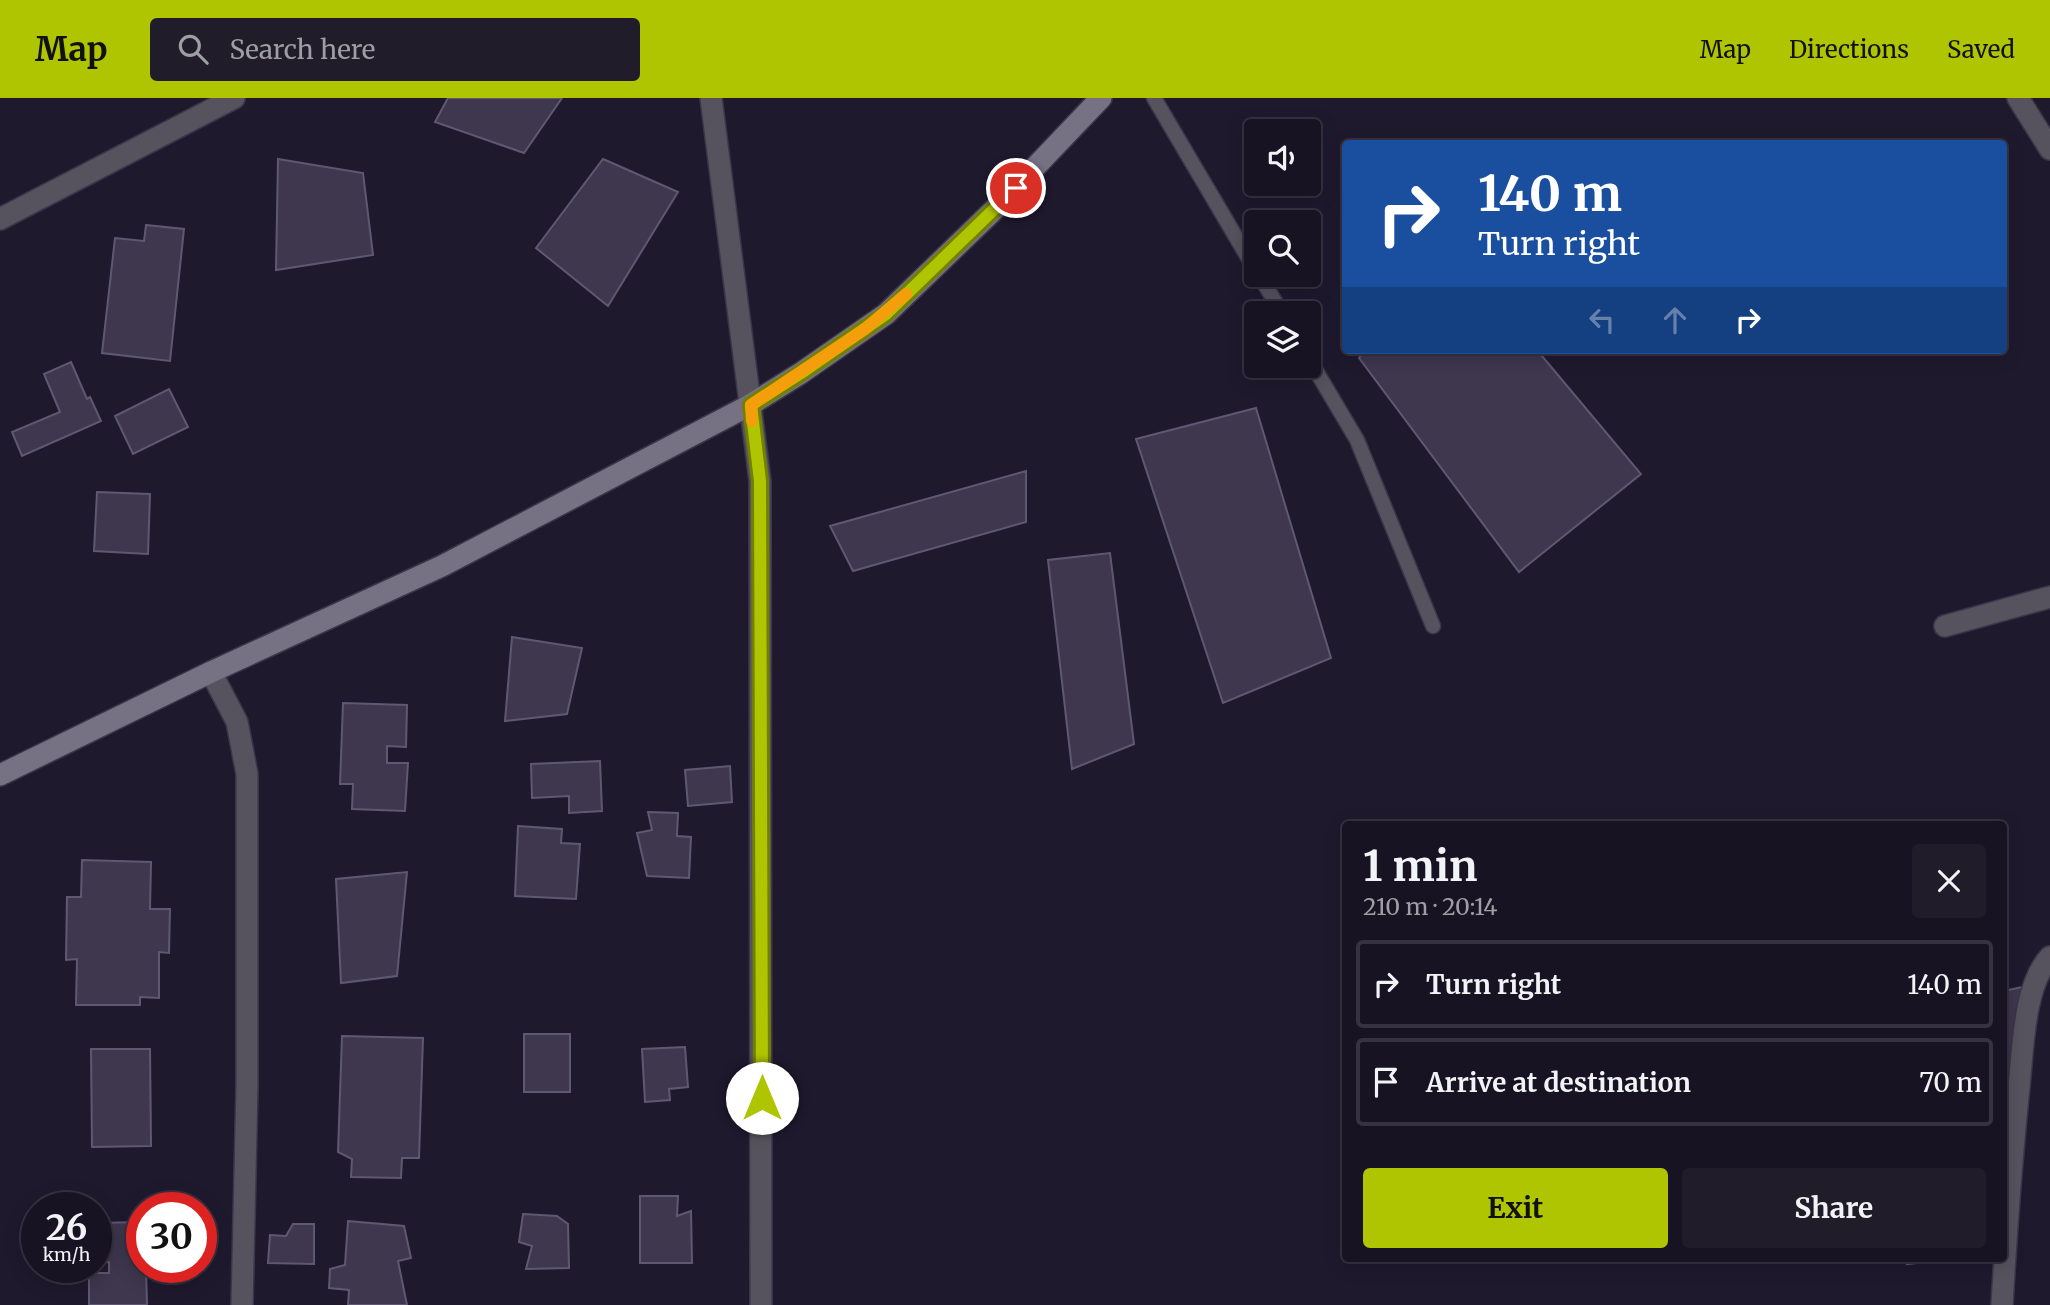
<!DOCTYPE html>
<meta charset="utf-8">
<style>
body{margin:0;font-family:Merriweather,serif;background:#201c2a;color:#f1f3f6;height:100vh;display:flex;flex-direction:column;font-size:26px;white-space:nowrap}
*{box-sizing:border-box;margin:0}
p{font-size:23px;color:#9e9ea5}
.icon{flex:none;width:38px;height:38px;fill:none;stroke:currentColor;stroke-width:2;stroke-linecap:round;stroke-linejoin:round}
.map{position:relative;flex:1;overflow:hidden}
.panel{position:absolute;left:1342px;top:723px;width:665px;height:441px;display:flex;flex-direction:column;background:#171322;border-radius:7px;box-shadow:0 4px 18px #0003,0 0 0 2px #363240}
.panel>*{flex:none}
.guide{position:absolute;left:1342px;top:42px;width:665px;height:214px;border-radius:7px;box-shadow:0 4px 18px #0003,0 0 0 2px #363240;background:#1a4fa0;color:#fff;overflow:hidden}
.buttons{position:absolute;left:1244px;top:21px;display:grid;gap:14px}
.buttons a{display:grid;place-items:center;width:77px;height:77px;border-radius:7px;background:#171322;box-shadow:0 4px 18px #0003,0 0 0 2px #363240;font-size:35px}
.speed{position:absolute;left:21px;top:1094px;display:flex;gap:14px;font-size:35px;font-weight:700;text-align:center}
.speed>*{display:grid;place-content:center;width:91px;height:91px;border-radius:50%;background:#171322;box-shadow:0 4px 18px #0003,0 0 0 2px #363240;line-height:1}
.speed small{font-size:18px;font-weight:400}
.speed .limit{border:10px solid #d22;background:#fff;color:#111}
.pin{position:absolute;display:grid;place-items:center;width:60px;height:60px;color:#fff;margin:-30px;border:4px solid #fff;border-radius:50%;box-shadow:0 2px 7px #0007}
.me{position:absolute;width:77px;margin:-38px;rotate:0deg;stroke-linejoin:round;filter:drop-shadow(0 0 5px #0008)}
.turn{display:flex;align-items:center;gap:24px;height:147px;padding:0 21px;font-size:32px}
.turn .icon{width:91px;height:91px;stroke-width:2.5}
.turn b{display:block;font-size:49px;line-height:60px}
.lanes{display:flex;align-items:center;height:66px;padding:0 21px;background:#0003;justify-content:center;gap:35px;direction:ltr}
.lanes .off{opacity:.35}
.round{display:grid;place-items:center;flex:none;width:74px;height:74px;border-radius:7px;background:#201c2a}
.head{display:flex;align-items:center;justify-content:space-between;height:119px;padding:0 21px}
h1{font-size:42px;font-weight:700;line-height:52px}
.action{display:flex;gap:14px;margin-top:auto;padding:14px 21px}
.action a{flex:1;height:80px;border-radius:7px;background:#b0c502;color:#111;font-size:28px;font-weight:700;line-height:80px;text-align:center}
.action a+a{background:#201c2a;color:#f1f3f6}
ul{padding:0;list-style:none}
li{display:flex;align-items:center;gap:21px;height:88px;margin:0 14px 10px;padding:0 7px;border:4px solid #363240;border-radius:7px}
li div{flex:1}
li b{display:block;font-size:26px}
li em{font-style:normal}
header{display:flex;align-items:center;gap:42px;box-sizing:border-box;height:98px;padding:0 35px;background:#b0c502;color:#111}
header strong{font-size:33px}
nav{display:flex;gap:38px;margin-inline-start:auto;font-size:24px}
.search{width:490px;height:63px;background:#201c2a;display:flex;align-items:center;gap:18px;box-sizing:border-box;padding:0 24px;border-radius:7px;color:#9e9ea5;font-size:26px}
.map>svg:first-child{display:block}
</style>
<header>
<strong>Map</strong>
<div class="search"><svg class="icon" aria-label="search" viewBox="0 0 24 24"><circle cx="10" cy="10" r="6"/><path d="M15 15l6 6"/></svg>Search here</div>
<nav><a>Map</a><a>Directions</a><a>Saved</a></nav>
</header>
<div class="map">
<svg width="2050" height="1207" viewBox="0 0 2050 1207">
<rect width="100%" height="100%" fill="#1f192e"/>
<!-- building -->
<path fill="#3e374e" stroke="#5f5872" stroke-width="2" d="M448 0H562L524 55 435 24Z
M278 61 363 75 373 157 276 172Z
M603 61 678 94 608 208 536 150Z
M146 127 184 131 170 263 102 255 115 140 144 143Z
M1365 252H1537L1641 376 1519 474 1359 260Z
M71 264 87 301 90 299 101 323 22 358 12 334 60 314 44 276Z
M169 291 188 329 133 356 115 318Z
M1256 310 1331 560 1223 605 1136 341Z
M1026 373V424L853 473 830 428Z
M97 394 150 396 148 456 94 453Z
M1110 455 1134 646 1072 671 1048 462Z
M512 539 582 550 567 616 505 623Z
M343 605 407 607 406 649 387 648V665H408L405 713 352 711 353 686H340Z
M600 663 602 713 569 715V698L532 700 531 666Z
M730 668 732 704 688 708 685 672Z
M648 714 678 715 677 738 691 739 689 780 647 778 637 735 652 732Z
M518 728 562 731 561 745 580 746 576 801 515 798Z
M82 762 151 764 150 811H170L169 855 159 854V900L140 899V907H76L77 861 66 862 67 799H81Z
M407 774 397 878 341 885 336 781Z
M2035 886 2004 1156V893Z
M524 936H570V994H524Z
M342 938 423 940 419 1060H402L401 1080 351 1079 352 1061 338 1054Z
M685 949 688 989 669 991 670 1002 645 1004 642 951Z
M91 951H150L151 1048 92 1049Z
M640 1098H678L677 1118 691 1113 692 1165H640Z
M523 1116 557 1118 568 1126 569 1170 526 1171 532 1148 519 1144Z
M348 1123 404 1128 411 1160 398 1163 407 1207H348L349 1192 329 1190 330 1171 345 1167Z
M142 1124V1169H146L147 1207H89V1175H109V1164L96 1165V1125Z
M293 1126H314V1166L268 1165 270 1137 286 1138Z
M1908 1160H1961L1907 1166Z"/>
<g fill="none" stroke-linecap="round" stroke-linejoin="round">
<!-- lane casing -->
<g stroke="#3b354a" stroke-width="17">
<path id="lane" d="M1154 0 1256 173
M1259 177 1282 215
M1309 261 1357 342 1433 528"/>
</g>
<!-- street casing -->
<g stroke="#3b354a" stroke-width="24">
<path id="street" d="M711 0 760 383 761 1207
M2018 0 2050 51
M0 121 234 0
M1945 528 2050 499
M211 574 237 624 247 676V988L242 1207
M2002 1207C2006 1137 2011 1068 2018 998 2023 959 2022 889 2050 859"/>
</g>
<!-- secondary casing -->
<g stroke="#3b354a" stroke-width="24">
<path id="secondary" d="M0 677 211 574 442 468 750 307 801 275 886 216 998 108 1101 0"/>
</g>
<!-- lane -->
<use href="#lane" stroke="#56535e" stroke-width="14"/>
<!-- street -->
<use href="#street" stroke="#56535e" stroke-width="21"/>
<!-- secondary -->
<use href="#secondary" stroke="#767183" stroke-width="21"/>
</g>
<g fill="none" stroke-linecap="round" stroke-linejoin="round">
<!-- route casing -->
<g stroke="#728001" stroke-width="18">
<path id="route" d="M762 1000 760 383 751 307 801 275 886 216 1016 90"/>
</g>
<!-- route -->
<use href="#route" stroke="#b0c502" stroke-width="12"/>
<!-- slow -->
<path stroke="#f59e0b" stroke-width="12" d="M752 323 751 307 865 231 906 196"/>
</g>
</svg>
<div class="buttons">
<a><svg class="icon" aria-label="sound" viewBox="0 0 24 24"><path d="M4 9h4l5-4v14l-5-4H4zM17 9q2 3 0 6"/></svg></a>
<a><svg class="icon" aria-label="search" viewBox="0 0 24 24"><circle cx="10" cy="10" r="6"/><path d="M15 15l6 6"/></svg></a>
<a><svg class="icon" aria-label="layers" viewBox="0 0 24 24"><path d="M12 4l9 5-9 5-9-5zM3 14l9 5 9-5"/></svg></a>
</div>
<div class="speed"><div>26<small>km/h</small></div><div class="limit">30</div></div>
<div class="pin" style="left:1016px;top:90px;background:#d93025"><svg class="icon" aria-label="arrive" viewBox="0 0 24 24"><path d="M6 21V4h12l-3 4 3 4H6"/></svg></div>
<svg class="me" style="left:762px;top:1000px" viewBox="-20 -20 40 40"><circle r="19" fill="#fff"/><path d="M0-13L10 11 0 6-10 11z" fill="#b0c502"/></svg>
<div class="guide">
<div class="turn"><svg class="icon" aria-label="right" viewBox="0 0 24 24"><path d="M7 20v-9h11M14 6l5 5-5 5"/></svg><div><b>140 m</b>Turn right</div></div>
<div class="lanes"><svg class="icon off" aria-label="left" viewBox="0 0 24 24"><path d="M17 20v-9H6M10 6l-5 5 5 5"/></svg><svg class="icon off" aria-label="ahead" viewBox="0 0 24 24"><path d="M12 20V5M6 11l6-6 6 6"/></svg><svg class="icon" aria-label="right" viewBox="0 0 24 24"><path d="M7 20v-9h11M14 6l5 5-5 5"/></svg></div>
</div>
<section class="panel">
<div class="head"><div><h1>1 min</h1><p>210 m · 20:14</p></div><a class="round"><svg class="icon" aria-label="close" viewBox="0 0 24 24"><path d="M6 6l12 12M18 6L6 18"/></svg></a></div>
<ul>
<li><svg class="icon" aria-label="right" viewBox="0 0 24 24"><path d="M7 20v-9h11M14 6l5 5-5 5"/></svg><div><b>Turn right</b></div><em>140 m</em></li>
<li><svg class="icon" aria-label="arrive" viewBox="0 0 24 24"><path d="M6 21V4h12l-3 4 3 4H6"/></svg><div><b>Arrive at destination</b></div><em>70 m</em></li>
</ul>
<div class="action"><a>Exit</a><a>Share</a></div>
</section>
</div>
